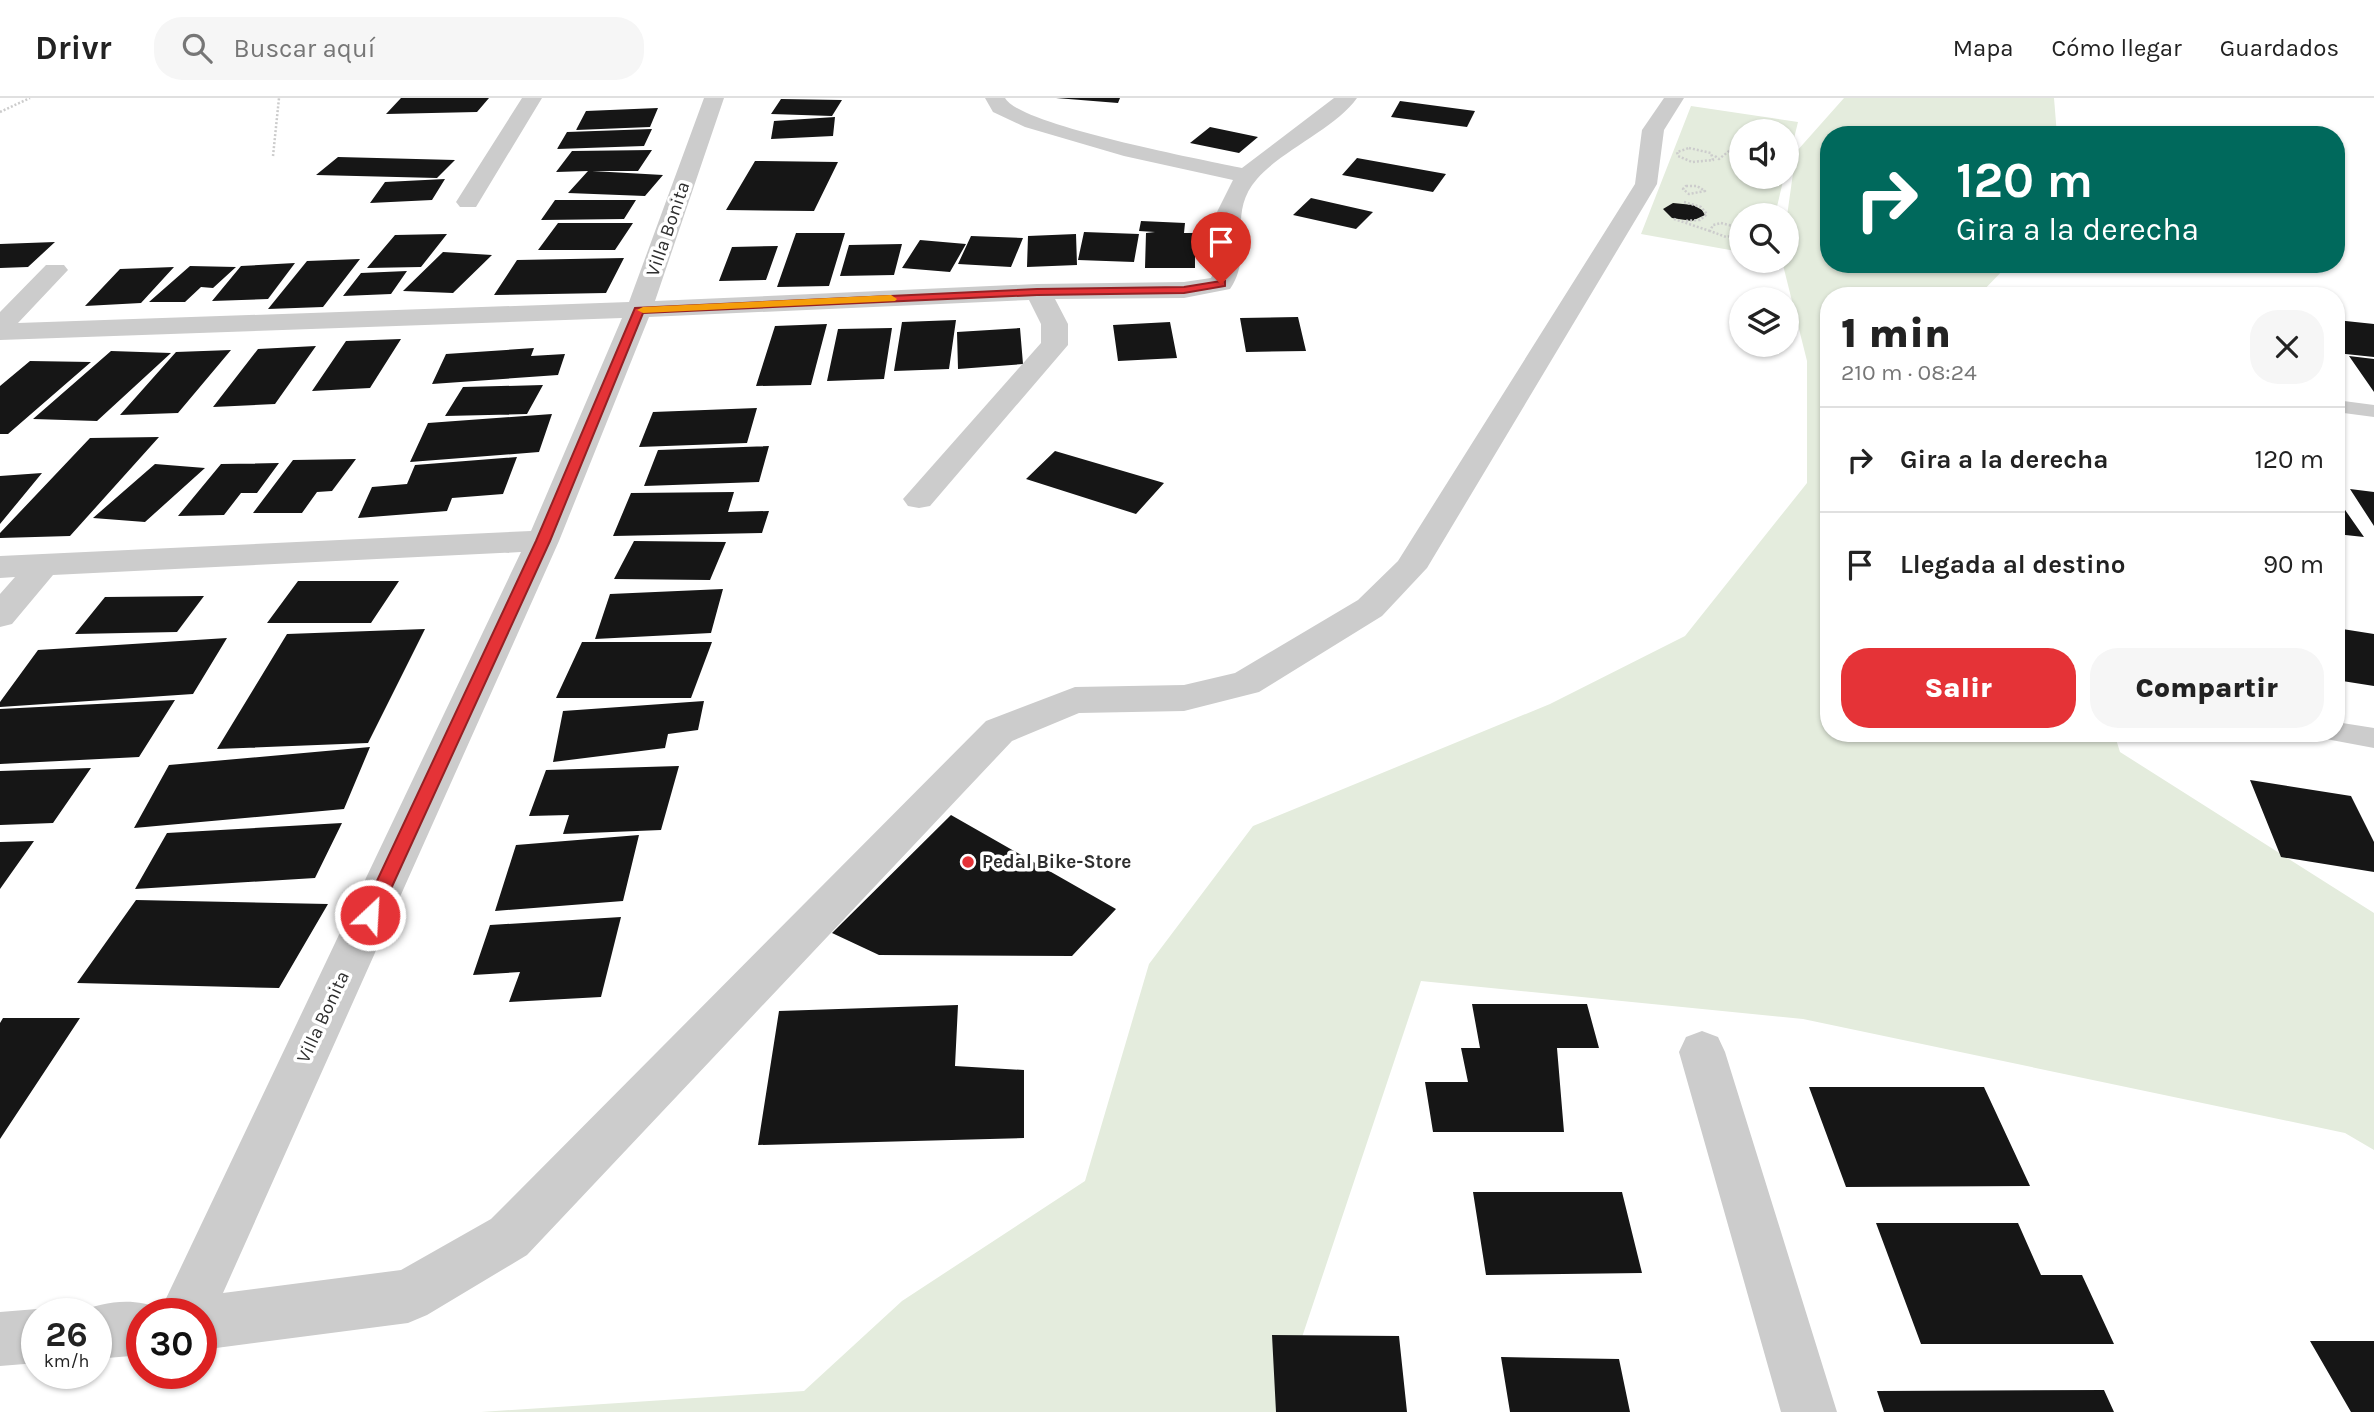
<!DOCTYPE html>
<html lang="es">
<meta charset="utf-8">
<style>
body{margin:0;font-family:Karla,sans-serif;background:#f6f6f6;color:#222;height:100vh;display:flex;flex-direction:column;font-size:26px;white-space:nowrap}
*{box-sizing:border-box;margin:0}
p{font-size:23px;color:#767676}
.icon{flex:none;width:38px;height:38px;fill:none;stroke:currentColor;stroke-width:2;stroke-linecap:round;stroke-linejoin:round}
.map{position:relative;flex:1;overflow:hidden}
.panel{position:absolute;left:1820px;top:189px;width:525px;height:455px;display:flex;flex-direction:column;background:#fff;border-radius:28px;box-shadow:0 2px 5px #0004}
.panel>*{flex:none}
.banner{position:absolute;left:1820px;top:28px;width:525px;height:147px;border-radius:28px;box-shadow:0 2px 5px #0004;background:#00695c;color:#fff;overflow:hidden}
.controls{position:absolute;left:1729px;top:21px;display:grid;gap:14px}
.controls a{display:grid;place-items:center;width:70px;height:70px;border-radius:50%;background:#fff;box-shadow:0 2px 5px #0004;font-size:35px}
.speed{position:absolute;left:21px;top:1200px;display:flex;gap:14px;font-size:35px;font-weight:700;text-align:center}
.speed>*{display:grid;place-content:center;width:91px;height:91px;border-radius:50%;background:#fff;box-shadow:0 2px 5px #0004;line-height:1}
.speed small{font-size:18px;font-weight:400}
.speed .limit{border:10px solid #d22;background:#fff;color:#111}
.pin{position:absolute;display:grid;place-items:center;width:60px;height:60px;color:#fff;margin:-72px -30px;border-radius:50% 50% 50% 0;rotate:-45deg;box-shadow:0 0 7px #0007}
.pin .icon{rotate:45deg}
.me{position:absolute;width:77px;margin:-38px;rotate:25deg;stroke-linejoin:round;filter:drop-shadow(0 0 5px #0008)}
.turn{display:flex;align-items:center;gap:24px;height:147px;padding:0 21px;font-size:32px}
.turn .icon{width:91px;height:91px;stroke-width:2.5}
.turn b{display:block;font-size:49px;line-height:60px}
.round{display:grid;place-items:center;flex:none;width:74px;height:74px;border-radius:28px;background:#f6f6f6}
.summary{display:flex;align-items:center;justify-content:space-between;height:119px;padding:0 21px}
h1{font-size:42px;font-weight:800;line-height:52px}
.button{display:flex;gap:14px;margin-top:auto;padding:14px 21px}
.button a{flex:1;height:80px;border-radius:28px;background:#e53337;color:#fff;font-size:28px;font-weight:800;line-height:80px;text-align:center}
.button a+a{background:#f6f6f6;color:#222}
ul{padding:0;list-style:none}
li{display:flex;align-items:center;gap:21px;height:105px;padding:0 21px;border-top:2px solid #e0e0e0}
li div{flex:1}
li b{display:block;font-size:26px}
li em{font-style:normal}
header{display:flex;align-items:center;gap:42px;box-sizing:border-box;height:98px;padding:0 35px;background:#fff;border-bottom:2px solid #e0e0e0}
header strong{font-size:33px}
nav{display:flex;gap:38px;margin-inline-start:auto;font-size:24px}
.search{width:490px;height:63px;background:#f6f6f6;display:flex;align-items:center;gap:18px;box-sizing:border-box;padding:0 24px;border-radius:28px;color:#767676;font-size:26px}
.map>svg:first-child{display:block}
</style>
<header>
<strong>Drivr</strong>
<div class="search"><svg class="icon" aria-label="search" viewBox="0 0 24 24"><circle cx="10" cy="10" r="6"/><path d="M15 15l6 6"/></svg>Buscar aquí</div>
<nav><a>Mapa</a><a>Cómo llegar</a><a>Guardados</a></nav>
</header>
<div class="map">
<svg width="2374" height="1314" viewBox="0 0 2374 1314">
<rect width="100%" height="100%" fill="#fff"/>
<!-- green -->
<path fill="#e4ecdd" d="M1844 0H2054L2057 37H1829V166H2009L1978 198H1829V635H2114L2120 654 2374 815V1052L2345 1035 1803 921 1421 883 1277 1314H481L804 1293 902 1203 1085 1083 1149 866 1253 728 1550 606 1685 538 1807 385V263L1782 163H1787V118L1796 54Z
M1691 8 1798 24 1787 69V33H1741V79H1784L1775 117H1741V154L1641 136Z"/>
<!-- building -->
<path fill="#161616" d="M401 0H489L477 14 386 16Z
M1056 0H1120L1118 5Z
M781 1 842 2 832 18 771 16Z
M1400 3 1475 13 1467 29 1391 19Z
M658 10 650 29 576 32 586 13Z
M835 19 833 38 771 41 774 23Z
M1210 29 1258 39 1239 55 1190 45Z
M652 31 644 48 557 51 567 34Z
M652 52 638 73H592L663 77 645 98 568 95 588 73 556 74 572 53Z
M338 59 455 62 437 80 316 77Z
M1357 60 1446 76 1433 94 1342 77Z
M755 63 838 64 814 113 726 112Z
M445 81 432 102 370 105 385 84Z
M1311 100 1373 114 1356 131 1293 117Z
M555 102H636L624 121 541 122Z
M1673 105 1693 107 1702 112 1705 117 1692 123 1672 120 1663 111Z
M1141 123 1185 125 1184 135H1195V170H1145L1146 135 1155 134 1139 133Z
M558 125H633L615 152H538Z
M1084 134 1139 136 1134 164 1078 162Z
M796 135H845L829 188 777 189Z
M447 136 421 169 367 170 395 137Z
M1076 136 1077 167 1027 169 1028 138Z
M971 138 1023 140 1011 169 958 166Z
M920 142 966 146 950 174 902 170Z
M55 144 28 169 0 170V146Z
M902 146 894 177 840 178 849 147Z
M778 148 766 182 719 183 732 149Z
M443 154 492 157 453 195 403 193Z
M624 160 606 195 494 197 517 162Z
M360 161 323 209 268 211 307 163Z
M295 165 268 201 212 203 241 168Z
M190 168 236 169 213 190 201 189 185 204H149Z
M174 169 141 205 85 208 120 171Z
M407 173 391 196 343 198 361 175Z
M1298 219 1306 253 1246 254 1240 220Z
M956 222 949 271 894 273 902 224Z
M2336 222 2374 226V259L2336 255Z
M1170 224 1177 260 1118 263 1113 227Z
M827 226 811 287 756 288 775 228Z
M892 230 884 281 827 283 838 231Z
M1020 230 1023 266 958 271 957 234Z
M401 241 370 290 312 293 346 243Z
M316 248 275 306 213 309 258 251Z
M534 250 531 258 565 256 558 277 432 286 446 256Z
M231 252 178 315 120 317 176 254Z
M111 253 171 255 97 323 33 321Z
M2349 258 2374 261V294Z
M30 263 91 264 8 336H0V288Z
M543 287 527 316 445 318 463 289Z
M757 310 747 345 639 349 653 314Z
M552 316 539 354 410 364 428 325Z
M159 339 70 438 0 440V435L90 340Z
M769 348 759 384 644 388 658 352Z
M1055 353 1164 385 1136 416 1026 381Z
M517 359 503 396 452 400 447 413 358 420 372 389 407 386 415 367Z
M356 361 332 393 317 394 302 415H253L293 362Z
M279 365 257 395H241L224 417 178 418 221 366Z
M155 366 205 370 145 424 93 420Z
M42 375 0 426V378Z
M2350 391 2374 394V428Z
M734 394 728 414 769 413 762 435 613 438 631 395Z
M2336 399 2364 439 2336 436Z
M634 443 726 444 710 482 614 481Z
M298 483H399L371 525H267Z
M723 491 711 535 595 541 610 496Z
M204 498 177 534 75 536 105 499Z
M2336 530 2374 536V588L2336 582Z
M425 531 368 645 217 651 287 536Z
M227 540 193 596 0 609V604L38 552Z
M582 544H712L691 600H556Z
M175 602 139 659 0 666V611Z
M704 603 698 632 668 636 665 650 553 664 563 613Z
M370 649 344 711 134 730 169 667Z
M679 668 661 732 563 736 569 717 529 718 546 672Z
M91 670 53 725 0 727V673Z
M2250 682 2351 698 2374 744V774L2281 759Z
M951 717 1116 811 1072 858 879 857 832 835Z
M342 725 315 780 135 791 167 735Z
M639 737 623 803 495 813 516 747Z
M34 743 0 791V744Z
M136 802 328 806 279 890 77 885Z
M621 819 601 899 509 904 520 874 473 877 490 827Z
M1472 906H1587L1599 950H1557L1564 1034H1433L1425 984H1468L1461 950H1480Z
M958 907 955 968 1024 972V1040L758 1047 779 913Z
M3 920H80L0 1041V925Z
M1809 989H1984L2030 1088 1846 1089Z
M1473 1094H1622L1642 1175 1486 1177Z
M1876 1125H2018L2041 1177H2082L2114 1246H1921Z
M1272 1237 1399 1238 1407 1314H1276Z
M2310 1243H2374V1314H2351Z
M1501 1259 1619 1261 1630 1314H1510Z
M2104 1292 2114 1314H1884L1877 1293Z"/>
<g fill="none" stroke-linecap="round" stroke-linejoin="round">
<!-- path -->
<path stroke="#ccc" stroke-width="2.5" stroke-dasharray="2 2" stroke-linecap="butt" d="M0 14 30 0
M1689 50 1711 55 1713 62 1692 64 1678 58 1677 54Z
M273 58 279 0
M1715 58 1719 61 1739 45
M1686 88H1697L1705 93 1689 96 1683 91Z
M1684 104 1701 109 1707 116 1700 122 1684 123
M1674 121 1710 133
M1721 125 1737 129 1741 136 1726 139 1710 133 1713 127Z"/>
<!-- service -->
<path fill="#ccc" fill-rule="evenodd" d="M2336 302 2374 307V319L2336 314Z
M2336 624 2374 630V650L2326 641 2323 635H2336Z"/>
<!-- minor -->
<path fill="#ccc" fill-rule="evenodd" d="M522 0H542L476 109H460L456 104Z
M704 0H724L655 203 1037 186 1184 184 1211 180 1217 167 1215 118 1233 82 1124 58 1025 29 993 14 985 0H1005C1019 27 1204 62 1242 70L1334 0H1357C1336 30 1282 52 1257 81 1225 117 1255 155 1230 191L1184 200 1055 201 1068 226V247L930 408 919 410 908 408 903 401 1041 245V226L1029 202 649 219 559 443 223 1195 401 1172 491 1121 986 623 1075 589 1184 587 1235 575 1358 502 1398 463 1635 86 1642 32 1664 0H1684L1664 32 1657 86 1427 470 1382 518 1259 594 1184 613 1079 615 1012 643 527 1157 427 1217 408 1225 201 1252V1216H142V1257L96 1261V1216L77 1215C104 1203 134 1199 161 1211L521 454 53 477 12 526 0 529V496L15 479 0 480V458L531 433 622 220 0 242V214L46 167H64L68 172 18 225 629 204Z
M1702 933 1718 939 1725 954 1837 1314H1781L1679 954 1686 939Z
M37 1211 50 1216H37V1265L0 1268V1214Z"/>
</g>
<!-- route -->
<path fill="#e53337" stroke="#952124" stroke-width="2" d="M1221 183H1225V188L1184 195 1037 197 643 215 550 443 379 817 377 822H364L361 817 536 443 635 210 1037 191 1184 189Z"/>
<!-- slow -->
<path fill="#f59e0b" d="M891 197 897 201 895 203 643 215 637 212 643 209Z"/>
<!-- markers -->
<circle fill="#e53337" stroke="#fff" stroke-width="2.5" cx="968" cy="764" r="7"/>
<g text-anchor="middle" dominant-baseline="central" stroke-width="7" stroke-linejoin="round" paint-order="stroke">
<!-- street labels -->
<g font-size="19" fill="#2f2f2f" stroke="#fff">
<text transform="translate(668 131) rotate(-71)">Villa Bonita</text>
<text transform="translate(323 919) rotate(-65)">Villa Bonita</text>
</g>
<!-- poi labels -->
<g font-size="19" font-weight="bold" fill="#2f2f2f" stroke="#fff" text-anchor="start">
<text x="982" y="764">Pedal Bike-Store</text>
</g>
</g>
</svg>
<div class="controls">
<a><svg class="icon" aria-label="sound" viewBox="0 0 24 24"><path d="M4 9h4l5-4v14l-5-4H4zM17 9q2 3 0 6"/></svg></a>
<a><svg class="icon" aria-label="search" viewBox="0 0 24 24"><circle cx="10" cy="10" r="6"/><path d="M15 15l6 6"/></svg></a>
<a><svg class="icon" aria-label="layers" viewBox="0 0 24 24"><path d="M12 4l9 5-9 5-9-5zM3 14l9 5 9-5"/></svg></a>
</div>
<div class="speed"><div>26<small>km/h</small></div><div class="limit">30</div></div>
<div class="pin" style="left:1221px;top:186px;background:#d93025"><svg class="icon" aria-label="arrive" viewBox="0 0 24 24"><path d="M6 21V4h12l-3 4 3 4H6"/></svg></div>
<svg class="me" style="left:370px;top:817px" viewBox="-20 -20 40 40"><circle r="17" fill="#e53337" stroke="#fff" stroke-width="3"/><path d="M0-11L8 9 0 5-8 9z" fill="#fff"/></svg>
<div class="banner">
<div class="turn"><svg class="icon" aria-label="right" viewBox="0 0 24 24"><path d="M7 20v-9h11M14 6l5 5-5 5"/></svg><div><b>120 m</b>Gira a la derecha</div></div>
</div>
<section class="panel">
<div class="summary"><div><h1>1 min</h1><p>210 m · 08:24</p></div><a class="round"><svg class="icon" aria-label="close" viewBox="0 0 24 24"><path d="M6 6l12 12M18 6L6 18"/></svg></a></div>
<ul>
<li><svg class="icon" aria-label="right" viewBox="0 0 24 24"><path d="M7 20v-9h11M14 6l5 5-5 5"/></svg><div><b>Gira a la derecha</b></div><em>120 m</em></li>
<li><svg class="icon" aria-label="arrive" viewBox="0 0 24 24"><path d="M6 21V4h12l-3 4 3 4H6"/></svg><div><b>Llegada al destino</b></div><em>90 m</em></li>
</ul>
<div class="button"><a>Salir</a><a>Compartir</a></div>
</section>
</div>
